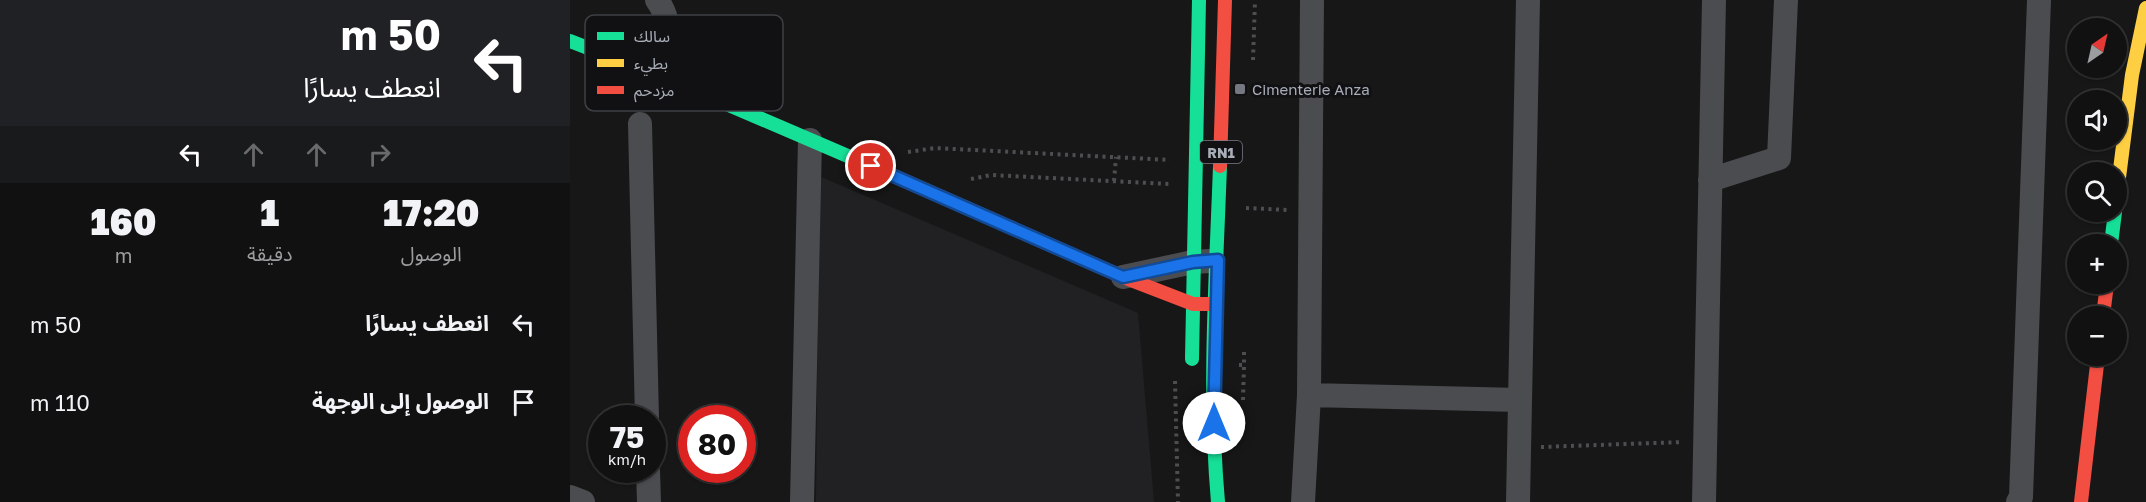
<!DOCTYPE html>
<html lang="ar">
<meta charset="utf-8">
<style>
body{margin:0;font-family:"Golos Text","Noto Sans Arabic",sans-serif;background:#1a1a1a;color:#f1f3f6;direction:rtl;height:100vh;display:flex;flex-direction:column;font-size:22px;white-space:nowrap}
*{box-sizing:border-box;margin:0}
p{font-size:20px;color:#9c9d9f}
.icon{flex:none;width:33px;height:33px;fill:none;stroke:currentColor;stroke-width:2;stroke-linecap:round;stroke-linejoin:round}
.map{position:relative;flex:1;overflow:hidden;direction:ltr}
.side{display:flex;flex-direction:column;background:#111;width:570px}
.side>*{flex:none}
.guide{background:#202124;color:#fff;overflow:hidden}
.needle{width:39px;rotate:34deg}
.controls{position:absolute;left:1497px;top:18px;display:grid;gap:12px}
.controls a{display:grid;place-items:center;width:60px;height:60px;border-radius:50%;background:#111;box-shadow:0 2px 4px #0004,0 0 0 2px #303131;font-size:30px}
.speed{position:absolute;left:18px;top:405px;display:flex;gap:12px;font-size:30px;font-weight:700;text-align:center}
.speed>*{display:grid;place-content:center;width:78px;height:78px;border-radius:50%;background:#111;box-shadow:0 2px 4px #0004,0 0 0 2px #303131;line-height:1}
.speed small{font-size:15px;font-weight:400}
.speed .limit{border:9px solid #d22;background:#fff;color:#111}
.pin{position:absolute;display:grid;place-items:center;width:51px;height:51px;color:#fff;margin:-26px;border:3px solid #fff;border-radius:50%;box-shadow:0 2px 6px #0007}
.me{position:absolute;width:66px;margin:-33px;rotate:0deg;stroke-linejoin:round;filter:drop-shadow(0 0 4px #0008)}
.turn{display:flex;align-items:center;gap:21px;height:126px;padding:0 30px;font-size:27px}
.turn .icon{width:78px;height:78px;stroke-width:2.5}
.turn b{display:block;font-size:42px;line-height:51px}
.lanes{display:flex;align-items:center;height:57px;padding:0 30px;background:#0003;justify-content:center;gap:30px;direction:ltr}
.lanes .off{opacity:.35}
.eta{display:flex;justify-content:space-evenly;align-items:center;height:102px;text-align:center}
.eta b{font-size:36px;font-weight:800;line-height:42px}
ul{padding:0;list-style:none}
li{display:flex;align-items:center;gap:18px;height:78px;padding:0 30px}
li div{flex:1}
li b{display:block;font-size:22px}
li em{font-style:normal}
main{display:flex;flex:1;min-height:0}
.map>svg:first-child{display:block}
</style>
<main>
<div class="map">
<svg width="1576" height="502" viewBox="0 0 1576 502">
<rect width="100%" height="100%" fill="#171717"/>
<!-- built -->
<path fill="#212124" d="M249 176 568 313 584 502H246Z"/>
<g fill="none" stroke-linecap="round" stroke-linejoin="round">
<!-- path -->
<path stroke="#4d4e52" stroke-width="4" stroke-dasharray="3 4.5" stroke-linecap="butt" d="M683 60 685 0
M338 152 365 148 600 160
M401 179 421 175 600 184
M544 181 546 157
M676 208 719 210
M669 365H674V351
M605 381 608 502
M673 400 674 365
M971 447 1113 442"/>
<!-- street -->
<path stroke="#4b4c50" stroke-width="24" d="M87 0C103 21 100 56 103 81
M70 124 77 418
M1140 180 1209 158 1216 0
M553 277 623 262 640 261
M739 395 950 400
M78 470 79 502
M0 497 13 502
M232 502 240 140
M733 502 739 395 742 0
M948 502 958 0
M1134 502 1144 0
M1448 502 1451 497 1469 0"/>
<!-- fast -->
<path stroke="#16e098" stroke-width="14" d="M0 41 103 81 308 169
M1541 244 1545 212
M622 359 629 0
M648 502C638 391 646 278 650 166"/>
<!-- slow -->
<path stroke="#ffcf43" stroke-width="14" d="M1546 201 1562 75 1576 8"/>
<!-- jam -->
<path stroke="#f24e42" stroke-width="14" d="M650 166 655 0
M308 169 553 277 623 304H646
M1533 316 1537 284
M1511 502 1528 356"/>
</g>
<g fill="none" stroke-linecap="round" stroke-linejoin="round">
<!-- route casing -->
<g stroke="#114b97" stroke-width="15">
<path id="route" d="M301 166 553 277 623 262 648 260 644 423"/>
</g>
<!-- route -->
<use href="#route" stroke="#1a73e8" stroke-width="10"/>
</g>
<!-- markers -->
<rect fill="#757880" stroke="#111113" stroke-width="2" x="664" y="83" width="12" height="12" rx="3"/>
<g text-anchor="middle" dominant-baseline="central" stroke-width="6" stroke-linejoin="round" paint-order="stroke">
<!-- shield labels -->
<rect fill="#111113" stroke="#7b7e86" stroke-width="1.5" x="630" y="141" width="42" height="22" rx="4.5"/>
<g font-size="14" font-weight="bold" fill="#a8adb8">
<text x="651" y="152">RN1</text>
</g>
<!-- poi labels -->
<g font-size="15" fill="#a8adb8" stroke="#111113" text-anchor="start">
<text x="682" y="89">Cimenterie Anza</text>
</g>
</g>
<!-- legend -->
<rect x="15" y="15" width="198" height="96" rx="9" fill="#111113" stroke="#3e4045" stroke-width="1.5"/>
<rect x="27" y="32" width="27" height="8" fill="#16e098"/>
<rect x="27" y="59" width="27" height="8" fill="#ffcf43"/>
<rect x="27" y="86" width="27" height="8" fill="#f24e42"/>
<g font-size="16" fill="#a8adb8">
<text x="64" y="42">سالك</text>
<text x="64" y="69">بطيء</text>
<text x="64" y="96">مزدحم</text>
</g>
</svg>
<div class="controls">
<a><svg class="needle" viewBox="-14 -14 28 28"><path d="M0-13l5 13h-10z" fill="#e53935"/><path d="M0 13l5-13h-10z" fill="#9c9d9f"/></svg></a>
<a><svg class="icon" aria-label="sound" viewBox="0 0 24 24"><path d="M4 9h4l5-4v14l-5-4H4zM17 9q2 3 0 6"/></svg></a>
<a><svg class="icon" aria-label="search" viewBox="0 0 24 24"><circle cx="10" cy="10" r="6"/><path d="M15 15l6 6"/></svg></a>
<a>+</a>
<a>−</a>
</div>
<div class="speed"><div>75<small>km/h</small></div><div class="limit">80</div></div>
<div class="pin" style="left:301px;top:166px;background:#d93025"><svg class="icon" aria-label="arrive" viewBox="0 0 24 24"><path d="M6 21V4h12l-3 4 3 4H6"/></svg></div>
<svg class="me" style="left:644px;top:423px" viewBox="-20 -20 40 40"><circle r="19" fill="#fff"/><path d="M0-13L10 11 0 6-10 11z" fill="#1a73e8"/></svg>
</div>
<section class="side">
<div class="guide">
<div class="turn"><svg class="icon" aria-label="left" viewBox="0 0 24 24"><path d="M17 20v-9H6M10 6l-5 5 5 5"/></svg><div><b>50 m</b>انعطف يسارًا</div></div>
<div class="lanes"><svg class="icon" aria-label="left" viewBox="0 0 24 24"><path d="M17 20v-9H6M10 6l-5 5 5 5"/></svg><svg class="icon off" aria-label="ahead" viewBox="0 0 24 24"><path d="M12 20V5M6 11l6-6 6 6"/></svg><svg class="icon off" aria-label="ahead" viewBox="0 0 24 24"><path d="M12 20V5M6 11l6-6 6 6"/></svg><svg class="icon off" aria-label="right" viewBox="0 0 24 24"><path d="M7 20v-9h11M14 6l5 5-5 5"/></svg></div>
</div>
<div class="eta">
<div><b>17:20</b><p>الوصول</p></div>
<div><b>1</b><p>دقيقة</p></div>
<div><b>160</b><p>m</p></div>
</div>
<ul>
<li><svg class="icon" aria-label="left" viewBox="0 0 24 24"><path d="M17 20v-9H6M10 6l-5 5 5 5"/></svg><div><b>انعطف يسارًا</b></div><em>50 m</em></li>
<li><svg class="icon" aria-label="arrive" viewBox="0 0 24 24"><path d="M6 21V4h12l-3 4 3 4H6"/></svg><div><b>الوصول إلى الوجهة</b></div><em>110 m</em></li>
</ul>
</section>
</main>
